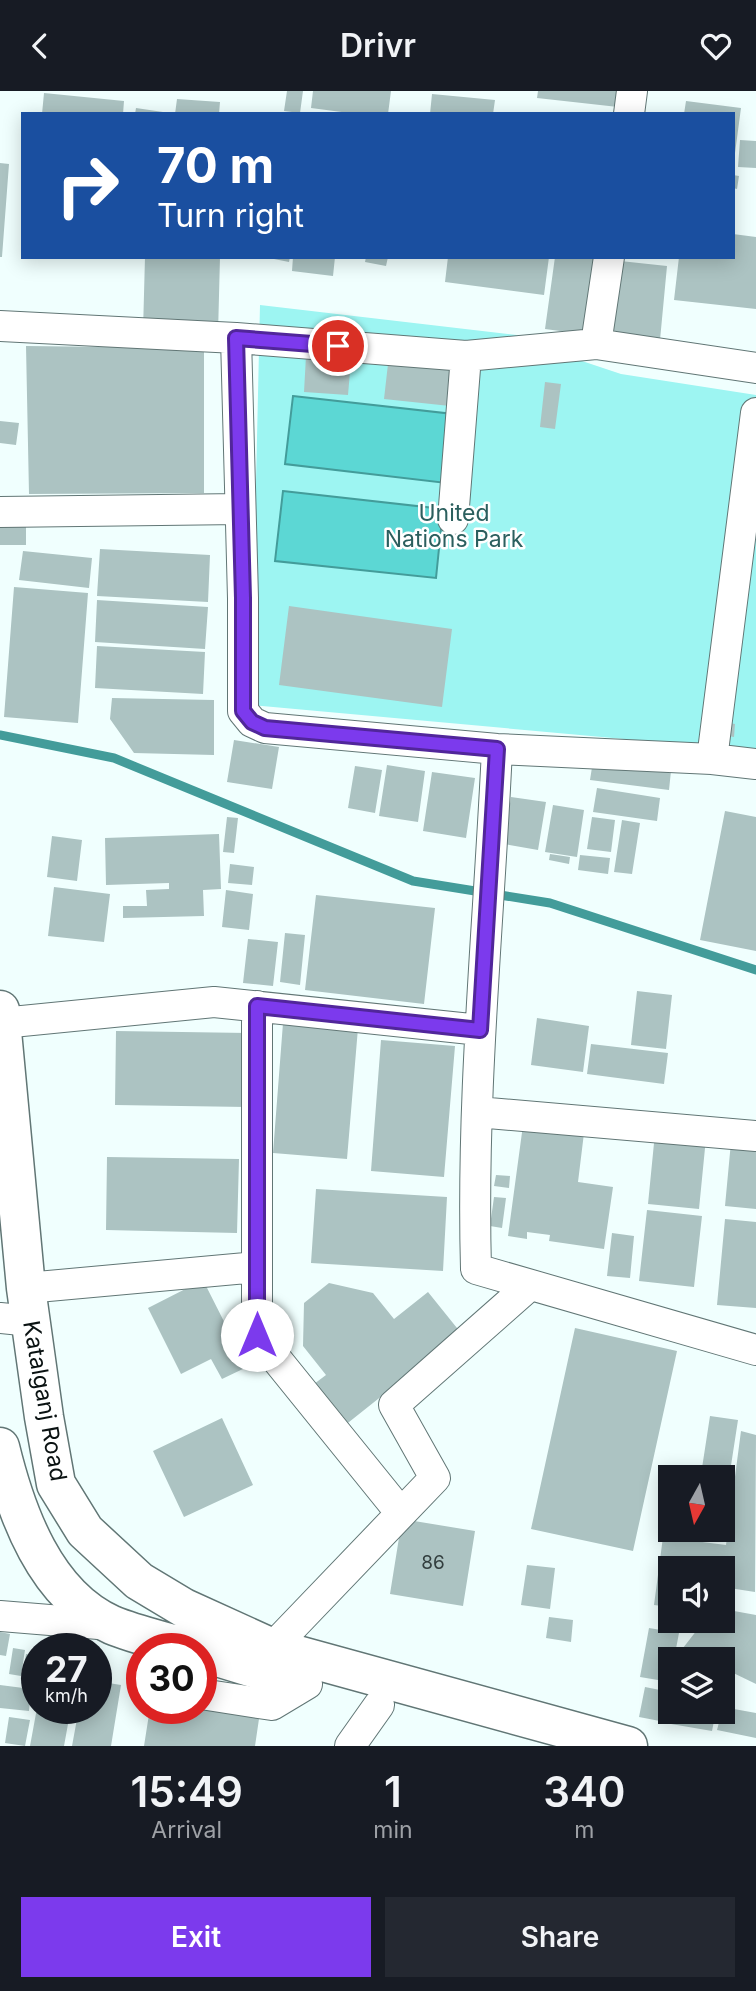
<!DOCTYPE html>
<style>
body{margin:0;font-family:Inter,sans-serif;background:#242831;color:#f1f3f6;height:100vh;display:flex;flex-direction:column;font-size:26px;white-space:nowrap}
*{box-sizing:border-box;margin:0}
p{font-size:23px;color:#9ea1a6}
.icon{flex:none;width:38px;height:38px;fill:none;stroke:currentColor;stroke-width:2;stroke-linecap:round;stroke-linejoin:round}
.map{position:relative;height:1655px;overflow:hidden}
.panel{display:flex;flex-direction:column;background:#171b24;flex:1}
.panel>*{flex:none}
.hud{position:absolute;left:21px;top:21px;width:714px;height:147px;border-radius:0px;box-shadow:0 4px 18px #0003;background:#1a4fa0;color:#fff;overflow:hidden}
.needle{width:46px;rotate:188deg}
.fabs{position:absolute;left:658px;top:1374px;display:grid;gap:14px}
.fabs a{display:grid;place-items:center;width:77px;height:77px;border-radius:0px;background:#171b24;box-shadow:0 4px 18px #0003;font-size:35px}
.speed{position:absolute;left:21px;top:1542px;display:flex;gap:14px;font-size:35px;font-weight:700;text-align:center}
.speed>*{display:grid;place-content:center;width:91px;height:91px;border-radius:50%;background:#171b24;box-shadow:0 4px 18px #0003;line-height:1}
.speed small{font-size:18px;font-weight:400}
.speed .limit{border:10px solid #d22;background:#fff;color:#111}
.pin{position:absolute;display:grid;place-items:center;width:60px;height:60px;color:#fff;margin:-30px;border:4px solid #fff;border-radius:50%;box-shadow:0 2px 7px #0007}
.me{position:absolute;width:77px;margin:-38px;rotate:0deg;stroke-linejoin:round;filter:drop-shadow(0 0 5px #0008)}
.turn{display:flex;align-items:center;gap:24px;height:147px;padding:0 21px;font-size:32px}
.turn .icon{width:91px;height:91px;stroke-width:2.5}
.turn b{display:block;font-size:49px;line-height:60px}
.eta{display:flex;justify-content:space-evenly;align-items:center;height:119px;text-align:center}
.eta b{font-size:42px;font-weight:600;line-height:49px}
.button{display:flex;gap:14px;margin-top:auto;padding:14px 21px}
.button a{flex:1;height:80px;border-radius:0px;background:#7c3aed;color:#fff;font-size:28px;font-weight:600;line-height:80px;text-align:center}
.button a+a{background:#242831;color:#f1f3f6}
header{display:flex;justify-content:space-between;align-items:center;height:91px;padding:0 21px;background:#171b24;font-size:32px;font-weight:600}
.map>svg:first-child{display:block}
</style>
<header><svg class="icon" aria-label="back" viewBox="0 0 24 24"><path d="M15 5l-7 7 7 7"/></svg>Drivr<svg class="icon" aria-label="heart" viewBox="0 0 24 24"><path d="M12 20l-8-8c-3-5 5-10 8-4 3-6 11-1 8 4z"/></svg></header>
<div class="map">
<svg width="756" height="1655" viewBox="0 0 756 1655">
<rect width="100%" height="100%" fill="#f0fffe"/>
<!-- green -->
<path fill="#9df5f2" d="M260 214 543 247 576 268 621 283 756 304V660L251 614Z"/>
<!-- water -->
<path fill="#5cd7d4" stroke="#439c9a" stroke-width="2" d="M293 305 453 323 446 392 285 373Z
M283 400 443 418 436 487 275 470Z"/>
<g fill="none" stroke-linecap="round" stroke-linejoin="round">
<!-- stream -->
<path stroke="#439c9a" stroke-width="9" d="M0 644 114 667 413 790 550 812 756 879"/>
</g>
<!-- building -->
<path fill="#acc3c2" d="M287 0H303L300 22 284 20Z
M313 0H391L388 23H357L311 17Z
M538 0H620L618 16 537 7Z
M44 2 124 10 123 23H42Z
M432 3 495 9 493 23H430Z
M177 8 220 11 219 23H175Z
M686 10 741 17 735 62 733 23H684Z
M136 17 163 21V23H135Z
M740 49 756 50V77L738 76Z
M0 72 9 73 2 166H0Z
M733 84 739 85 737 98 733 97Z
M733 143 756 146V218L674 209 679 166H733Z
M145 166H220L218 243 143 240Z
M264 166H290L289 171Z
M293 166H335L333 185 292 180Z
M366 166H388L386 175 365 171Z
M448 166H549L544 204 445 191Z
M555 166H600L590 244 545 238Z
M611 169 667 175 660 249 604 244Z
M26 255 204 257V402L29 403Z
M306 265 351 269 348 304 304 301Z
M388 273 453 279 450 315 384 308Z
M545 291 561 293 555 338 540 336Z
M0 330 19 332 16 354 0 352Z
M0 426H26V454H0Z
M100 458 210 464 208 511 97 505Z
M23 460 92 467 89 497 19 489Z
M14 496 88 502 78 632 4 626Z
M97 509 208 516 205 558 95 551Z
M289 515 452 538 442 616 279 594Z
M97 555 205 561 203 603 95 597Z
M112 607 214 609V664L134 662 110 628Z
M729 632 735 633 734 646 728 645Z
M234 649 279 656 272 698 227 691Z
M593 670 671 680 669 699 590 689Z
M387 674 425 680 418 731 379 725Z
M355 675 382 679 375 722 348 717Z
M432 681 475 687 466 747 423 740Z
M597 697 660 707 657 730 593 721Z
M511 706 546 711 538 759 504 753Z
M553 714 584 719 577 766 545 761Z
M725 720 756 726V860L700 849Z
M227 726 238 727 234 762 223 761Z
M592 726 615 729 611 761 587 758Z
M622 729 640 732 632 783 614 781Z
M219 743 221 798 203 799 204 825 123 827V815H147L146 799 169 798V792L106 794 105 747Z
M52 745 82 749 77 790 47 786Z
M550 763 570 766 569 773 549 769Z
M580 764 610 767 608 783 578 779Z
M230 773 254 776 252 794 228 792Z
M54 796 110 803 104 851 48 845Z
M226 799 253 803 249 839 222 836Z
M316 804 435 817 424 913 305 899Z
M285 842 305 844 300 894 280 891Z
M248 848 278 851 273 895 243 892Z
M637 900 672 904 666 958 631 954Z
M537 927 589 935 583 981 531 974Z
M283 932 358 937 347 1068 273 1062Z
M116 940 248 942 247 1016 115 1014Z
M381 949 455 955 444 1086 371 1080Z
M591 953 668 962 664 993 587 983Z
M523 1034 584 1042 578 1091 613 1096 604 1158 549 1150 550 1144 527 1141V1148L508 1145Z
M655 1042 706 1047 699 1118 648 1113Z
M731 1051 756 1054V1118L725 1115Z
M107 1066 239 1068 237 1142 106 1139Z
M496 1084 510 1085 509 1097 494 1095Z
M316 1098 447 1106 443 1180 311 1172Z
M494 1106 506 1107 502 1137 490 1135Z
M647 1119 702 1125 694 1196 639 1190Z
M725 1128 756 1131V1217L717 1214Z
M612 1142 634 1145 630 1187 607 1185Z
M203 1189 247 1276 222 1288 211 1268 181 1283 148 1217Z
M329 1192 373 1202 394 1228 428 1201 461 1242 339 1339 306 1299 326 1284 303 1255 304 1212Z
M575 1237 677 1260 633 1460 531 1438Z
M710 1325 738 1329 730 1381 702 1377Z
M222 1327 253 1394 184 1426 153 1360Z
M741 1340 756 1344 755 1501 723 1496V1477H670V1516L654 1514 663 1446 726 1454Z
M402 1428 475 1440 463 1515 390 1503Z
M527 1474 555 1477 550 1518 521 1514Z
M723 1518 756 1524V1593L723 1577V1568H705L683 1557 704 1530H723Z
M549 1526 573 1529 571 1551 546 1547Z
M649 1537 679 1542 674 1568H670V1591L640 1586Z
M0 1541 10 1543 6 1565 0 1564Z
M13 1557 25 1559 21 1585 9 1583Z
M26 1563 37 1565V1585L23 1583Z
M96 1590 121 1594 111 1655H72L79 1617H96Z
M0 1594 31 1598 29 1620 0 1617Z
M645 1596 670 1601 665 1631 639 1626Z
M723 1616 756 1622V1647L717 1639Z
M37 1617 70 1622 64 1655H30Z
M150 1617H201L260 1621 255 1655H144Z
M673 1620H716L712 1640 671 1633Z
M9 1626 30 1629 25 1655 5 1652Z"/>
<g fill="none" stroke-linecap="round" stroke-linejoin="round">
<!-- minor casing -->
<g stroke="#617675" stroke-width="32">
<path id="minor" d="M629 23 632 0
M0 235 236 247 466 265 596 253 756 277
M236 247 243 507V620L252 631 265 637 497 658 712 668 756 673
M596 253 609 166
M0 421 240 418
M453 428 466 265
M497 658C489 831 471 1004 476 1178L756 1259
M712 668 756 322
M257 915V1244L400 1421
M2 932 214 911 480 939
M477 1021 756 1045
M26 1197 257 1176
M0 1227 31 1230
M0 1525 111 1534
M272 1557 435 1387 394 1314 530 1194
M201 1603 272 1614 307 1593
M350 1655 379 1614"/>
</g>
<!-- primary casing -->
<g stroke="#617675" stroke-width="41">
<path id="primary" d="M0 919 26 1197 44 1326 56 1393 85 1440 139 1490 184 1517 272 1557 628 1655
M0 1356C16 1422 45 1504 112 1534 136 1544 165 1550 190 1558
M201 1561 296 1590"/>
</g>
<!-- minor -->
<use href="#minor" stroke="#fff" stroke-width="30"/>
<!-- primary -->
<use href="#primary" stroke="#fff" stroke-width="38"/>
</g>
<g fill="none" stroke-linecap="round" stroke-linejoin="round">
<!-- route casing -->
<g stroke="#51269a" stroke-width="18">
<path id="route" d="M257 1244V915L480 939 497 658 265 637 252 631 243 620V507L236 247 338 255"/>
</g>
<!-- route -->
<use href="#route" stroke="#7c3aed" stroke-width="12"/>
</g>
<g text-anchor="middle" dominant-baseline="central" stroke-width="5" stroke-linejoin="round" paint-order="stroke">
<!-- number labels -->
<g font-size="19" fill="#323e3e">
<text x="433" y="1471">86</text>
</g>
<!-- park labels -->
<g font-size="23" fill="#2b5f5e" stroke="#fff">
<text x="454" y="422">United<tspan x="454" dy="26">Nations Park</tspan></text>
</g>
<!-- street labels -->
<g font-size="23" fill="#0a1212" stroke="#fff">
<text transform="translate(45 1310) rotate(80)">Katalganj Road</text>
</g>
</g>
</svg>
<div class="fabs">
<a><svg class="needle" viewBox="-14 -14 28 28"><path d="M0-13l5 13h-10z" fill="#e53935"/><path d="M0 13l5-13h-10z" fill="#9ea1a6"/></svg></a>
<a><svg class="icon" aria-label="sound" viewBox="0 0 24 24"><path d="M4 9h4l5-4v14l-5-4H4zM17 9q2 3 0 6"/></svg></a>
<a><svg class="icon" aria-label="layers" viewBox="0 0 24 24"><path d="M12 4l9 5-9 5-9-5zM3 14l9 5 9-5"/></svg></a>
</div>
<div class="speed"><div>27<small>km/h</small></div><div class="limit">30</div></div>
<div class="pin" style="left:338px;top:255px;background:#d93025"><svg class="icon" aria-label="arrive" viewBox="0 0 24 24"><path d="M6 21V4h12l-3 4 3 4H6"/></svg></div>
<svg class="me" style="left:257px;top:1244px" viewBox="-20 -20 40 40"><circle r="19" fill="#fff"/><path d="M0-13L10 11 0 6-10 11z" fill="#7c3aed"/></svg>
<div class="hud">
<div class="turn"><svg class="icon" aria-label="right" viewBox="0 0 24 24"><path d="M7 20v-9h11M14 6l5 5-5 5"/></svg><div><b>70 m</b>Turn right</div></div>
</div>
</div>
<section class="panel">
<div class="eta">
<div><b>15:49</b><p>Arrival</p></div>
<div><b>1</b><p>min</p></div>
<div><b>340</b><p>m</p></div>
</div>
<div class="button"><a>Exit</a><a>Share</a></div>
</section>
